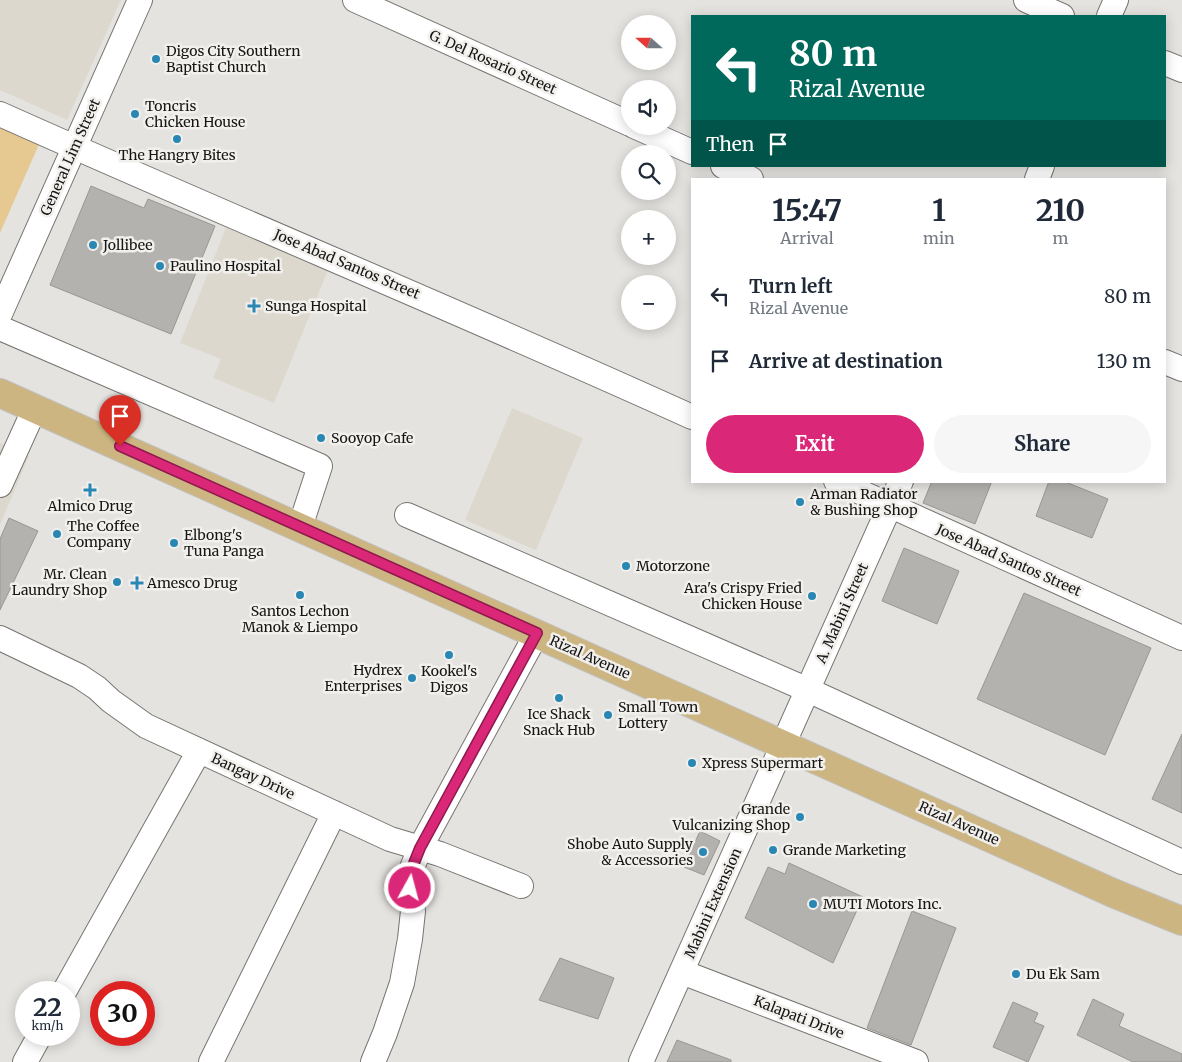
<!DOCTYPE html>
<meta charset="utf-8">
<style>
body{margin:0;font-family:Merriweather,serif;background:#f6f6f7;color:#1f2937;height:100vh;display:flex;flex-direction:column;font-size:19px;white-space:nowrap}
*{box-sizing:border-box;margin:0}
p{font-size:16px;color:#747a83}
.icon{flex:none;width:28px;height:28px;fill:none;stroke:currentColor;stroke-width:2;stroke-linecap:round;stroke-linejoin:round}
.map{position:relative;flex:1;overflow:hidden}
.sheet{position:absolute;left:691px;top:178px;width:475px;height:305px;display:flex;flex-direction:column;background:#fff;border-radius:0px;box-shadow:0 2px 12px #0003}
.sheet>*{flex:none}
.top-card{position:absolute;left:691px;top:15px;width:475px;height:152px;border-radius:0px;box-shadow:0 2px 12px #0003;background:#00695c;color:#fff;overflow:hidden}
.needle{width:32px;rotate:291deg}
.buttons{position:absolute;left:621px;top:15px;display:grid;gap:10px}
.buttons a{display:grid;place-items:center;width:55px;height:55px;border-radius:50%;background:#fff;box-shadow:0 2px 12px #0003;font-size:25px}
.speed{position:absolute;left:15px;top:981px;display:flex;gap:10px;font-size:25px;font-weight:700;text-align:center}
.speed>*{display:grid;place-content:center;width:65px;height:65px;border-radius:50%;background:#fff;box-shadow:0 2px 12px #0003;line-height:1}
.speed small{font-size:12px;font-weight:400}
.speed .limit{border:8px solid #d22;background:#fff;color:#111}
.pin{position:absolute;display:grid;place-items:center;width:42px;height:42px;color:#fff;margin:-51px -21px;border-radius:50% 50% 50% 0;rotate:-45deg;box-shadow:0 0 5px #0007}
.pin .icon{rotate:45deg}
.me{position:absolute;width:55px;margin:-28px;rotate:7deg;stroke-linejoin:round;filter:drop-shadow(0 0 4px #0008)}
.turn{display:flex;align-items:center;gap:18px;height:105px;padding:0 15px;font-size:22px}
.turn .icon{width:65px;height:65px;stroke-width:2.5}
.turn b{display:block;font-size:35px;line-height:42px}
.then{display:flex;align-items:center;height:48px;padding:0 15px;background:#0003;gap:10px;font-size:19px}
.eta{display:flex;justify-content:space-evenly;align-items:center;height:85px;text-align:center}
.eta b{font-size:30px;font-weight:700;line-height:35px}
.cta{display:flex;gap:10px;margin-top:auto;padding:10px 15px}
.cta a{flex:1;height:58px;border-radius:30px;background:#db2777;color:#fff;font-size:20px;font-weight:700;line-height:58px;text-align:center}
.cta a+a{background:#f6f6f7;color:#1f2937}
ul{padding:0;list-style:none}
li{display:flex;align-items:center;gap:15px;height:65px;padding:0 15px}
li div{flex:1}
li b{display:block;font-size:19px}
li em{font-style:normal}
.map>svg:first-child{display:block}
</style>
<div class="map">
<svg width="1182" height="1062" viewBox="0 0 1182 1062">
<rect width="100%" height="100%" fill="#e5e3e0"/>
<!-- built -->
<path fill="#ddd8cd" d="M0 0H121L67 120 0 90Z
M226 228 328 270 274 403 213 378 221 359 180 343Z
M512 408 583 438 536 550 465 520Z
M0 443 29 456 0 525Z"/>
<!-- green -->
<path fill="#e6c991" d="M0 124 40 142 0 233Z"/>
<!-- building -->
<path fill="#b3b2ae" stroke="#989793" d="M91 186 144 208 148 199 215 226 171 334 50 285Z
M932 481H992L975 524 923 503Z
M1049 481H1063L1108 499 1092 538 1036 516Z
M9 518 38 531 0 610V539Z
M904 548 959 571 937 624 882 601Z
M1024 593 1151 648 1105 755 977 699Z
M1182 734V813L1152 799Z
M700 831 720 841 704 875 684 867Z
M789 863 863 897 833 963 745 918 768 867 785 874Z
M912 911 956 928 911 1045 867 1028Z
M560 958 614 978 598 1019 539 1000Z
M1093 999 1124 1014 1119 1026 1182 1054V1062H1133L1077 1035Z
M1013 1002 1038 1013 1034 1022 1044 1026 1028 1062 993 1047Z
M677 1040 731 1060V1062H667Z"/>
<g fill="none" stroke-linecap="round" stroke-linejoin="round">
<!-- minor casing -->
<g stroke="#777572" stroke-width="26">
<path id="minor" d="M355 0 630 124
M1026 0 1062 16
M1109 16 1116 0
M1165 63 1182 70
M0 114C230 217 463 313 692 417
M634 126 692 152
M723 166 751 179
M1037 179 1042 166
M0 314 140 0
M0 328 320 466 300 527
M1165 362 1182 369
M836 481 1182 638
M0 485 35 408
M407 515 808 690 1182 862
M0 638 79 676 97 688 111 701 146 726 390 839 440 854 521 886
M682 972 916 1062
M64 992 199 751
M25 1062 40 1035
M211 1062 334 813
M373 1062 385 1033 402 983 410 939 413 911 410 888 412 868 420 848 537 633
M641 1062 901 481"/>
</g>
<!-- major casing -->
<g stroke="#c2c2c2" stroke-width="30">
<path id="major" d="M0 393 1113 893 1182 921"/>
</g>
<!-- minor -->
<use href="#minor" stroke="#fff" stroke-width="24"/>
<!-- major -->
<use href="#major" stroke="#ccb580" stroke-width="28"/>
</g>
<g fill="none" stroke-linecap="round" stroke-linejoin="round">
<!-- route casing -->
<g stroke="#8e194d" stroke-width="12">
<path id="route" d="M120 446 537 633 420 848 412 868 410 888"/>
</g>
<!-- route -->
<use href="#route" stroke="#db2777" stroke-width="9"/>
</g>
<!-- markers -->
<g fill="#2a87b4" stroke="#f2f0ed" stroke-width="2">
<circle cx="156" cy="59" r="5"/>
<circle cx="135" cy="114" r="5"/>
<circle cx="177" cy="139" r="5"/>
<circle cx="93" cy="245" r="5"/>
<circle cx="160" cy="266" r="5"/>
<path d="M251.5 298.5h5v5h5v5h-5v5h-5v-5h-5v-5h5z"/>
<circle cx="321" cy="438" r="5"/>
<path d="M87.5 482.5h5v5h5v5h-5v5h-5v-5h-5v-5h5z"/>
<circle cx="800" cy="502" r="5"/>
<circle cx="57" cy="534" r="5"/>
<circle cx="174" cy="543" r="5"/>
<circle cx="626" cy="566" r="5"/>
<circle cx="117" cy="582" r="5"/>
<path d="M134.5 575.5h5v5h5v5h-5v5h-5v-5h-5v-5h5z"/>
<circle cx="300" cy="595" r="5"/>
<circle cx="812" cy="596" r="5"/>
<circle cx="449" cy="655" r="5"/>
<circle cx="412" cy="678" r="5"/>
<circle cx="559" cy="698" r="5"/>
<circle cx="608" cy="715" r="5"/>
<circle cx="692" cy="763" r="5"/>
<circle cx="800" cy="817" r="5"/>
<circle cx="773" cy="850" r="5"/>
<circle cx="703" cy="852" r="5"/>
<circle cx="813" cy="904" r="5"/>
<circle cx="1016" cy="974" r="5"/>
</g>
<g text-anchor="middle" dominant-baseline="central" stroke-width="5" stroke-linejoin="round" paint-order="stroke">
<!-- poi labels -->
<g font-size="14" fill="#161514" stroke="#f2f0ed" text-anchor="start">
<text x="166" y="51">Digos City Southern<tspan x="166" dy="16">Baptist Church</tspan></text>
<text x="145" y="106">Toncris<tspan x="145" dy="16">Chicken House</tspan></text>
<text x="177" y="155" text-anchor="middle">The Hangry Bites</text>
<text x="103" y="245">Jollibee</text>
<text x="170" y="266">Paulino Hospital</text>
<text x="265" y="306">Sunga Hospital</text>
<text x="331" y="438">Sooyop Cafe</text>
<text x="810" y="494">Arman Radiator<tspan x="810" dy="16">&amp; Bushing Shop</tspan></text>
<text x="90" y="506" text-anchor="middle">Almico Drug</text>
<text x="67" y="526">The Coffee<tspan x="67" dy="16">Company</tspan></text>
<text x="184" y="535">Elbong's<tspan x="184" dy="16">Tuna Panga</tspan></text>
<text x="636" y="566">Motorzone</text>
<text x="107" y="574" text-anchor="end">Mr. Clean<tspan x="107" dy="16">Laundry Shop</tspan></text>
<text x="147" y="583">Amesco Drug</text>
<text x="802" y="588" text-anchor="end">Ara's Crispy Fried<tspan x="802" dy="16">Chicken House</tspan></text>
<text x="300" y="611" text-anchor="middle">Santos Lechon<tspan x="300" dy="16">Manok &amp; Liempo</tspan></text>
<text x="402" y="670" text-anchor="end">Hydrex<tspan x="402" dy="16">Enterprises</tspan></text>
<text x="449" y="671" text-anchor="middle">Kookel's<tspan x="449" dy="16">Digos</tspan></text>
<text x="618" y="707">Small Town<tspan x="618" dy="16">Lottery</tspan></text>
<text x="559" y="714" text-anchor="middle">Ice Shack<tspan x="559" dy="16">Snack Hub</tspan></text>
<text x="702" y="763">Xpress Supermart</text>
<text x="790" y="809" text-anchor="end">Grande<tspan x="790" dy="16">Vulcanizing Shop</tspan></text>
<text x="693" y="844" text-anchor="end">Shobe Auto Supply<tspan x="693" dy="16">&amp; Accessories</tspan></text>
<text x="783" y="850">Grande Marketing</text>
<text x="823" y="904">MUTI Motors Inc.</text>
<text x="1026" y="974">Du Ek Sam</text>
</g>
<!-- street labels -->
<g font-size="14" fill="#161514" stroke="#f2f0ed">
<text transform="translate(493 62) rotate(24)">G. Del Rosario Street</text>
<text transform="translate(70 157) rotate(-66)">General Lim Street</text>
<text transform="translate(347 264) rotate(23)">Jose Abad Santos Street</text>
<text transform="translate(1009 560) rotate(24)">Jose Abad Santos Street</text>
<text transform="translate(842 613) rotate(-66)">A. Mabini Street</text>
<text transform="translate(590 657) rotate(24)">Rizal Avenue</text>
<text transform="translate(253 776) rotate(25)">Bangay Drive</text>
<text transform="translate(959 823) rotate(24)">Rizal Avenue</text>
<text transform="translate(713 903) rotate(-66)">Mabini Extension</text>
<text transform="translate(799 1017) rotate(21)">Kalapati Drive</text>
</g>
</g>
</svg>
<div class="buttons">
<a><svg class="needle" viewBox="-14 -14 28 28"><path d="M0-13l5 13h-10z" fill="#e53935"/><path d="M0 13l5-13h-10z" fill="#747a83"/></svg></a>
<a><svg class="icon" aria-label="sound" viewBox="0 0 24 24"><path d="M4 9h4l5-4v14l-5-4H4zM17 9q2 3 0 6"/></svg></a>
<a><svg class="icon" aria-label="search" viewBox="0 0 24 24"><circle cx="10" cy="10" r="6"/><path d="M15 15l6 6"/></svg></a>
<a>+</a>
<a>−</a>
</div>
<div class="speed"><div>22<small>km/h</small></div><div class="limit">30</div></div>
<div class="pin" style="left:120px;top:446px;background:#d93025"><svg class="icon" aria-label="arrive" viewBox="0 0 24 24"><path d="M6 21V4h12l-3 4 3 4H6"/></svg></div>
<svg class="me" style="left:410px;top:888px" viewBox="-20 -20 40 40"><circle r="17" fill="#db2777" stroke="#fff" stroke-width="3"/><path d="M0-11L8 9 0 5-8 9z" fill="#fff"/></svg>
<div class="top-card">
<div class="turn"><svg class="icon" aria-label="left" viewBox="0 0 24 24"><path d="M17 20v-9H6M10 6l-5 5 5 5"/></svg><div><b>80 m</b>Rizal Avenue</div></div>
<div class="then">Then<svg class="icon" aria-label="arrive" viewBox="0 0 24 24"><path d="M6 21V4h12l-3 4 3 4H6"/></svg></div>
</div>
<section class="sheet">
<div class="eta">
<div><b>15:47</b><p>Arrival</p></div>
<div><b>1</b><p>min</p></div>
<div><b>210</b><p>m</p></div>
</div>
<ul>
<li><svg class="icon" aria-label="left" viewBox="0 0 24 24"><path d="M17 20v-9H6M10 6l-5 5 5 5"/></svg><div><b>Turn left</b><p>Rizal Avenue</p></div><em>80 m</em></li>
<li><svg class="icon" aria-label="arrive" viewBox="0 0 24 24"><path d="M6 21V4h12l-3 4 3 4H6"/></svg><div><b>Arrive at destination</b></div><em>130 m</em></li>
</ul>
<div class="cta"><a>Exit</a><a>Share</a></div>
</section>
</div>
